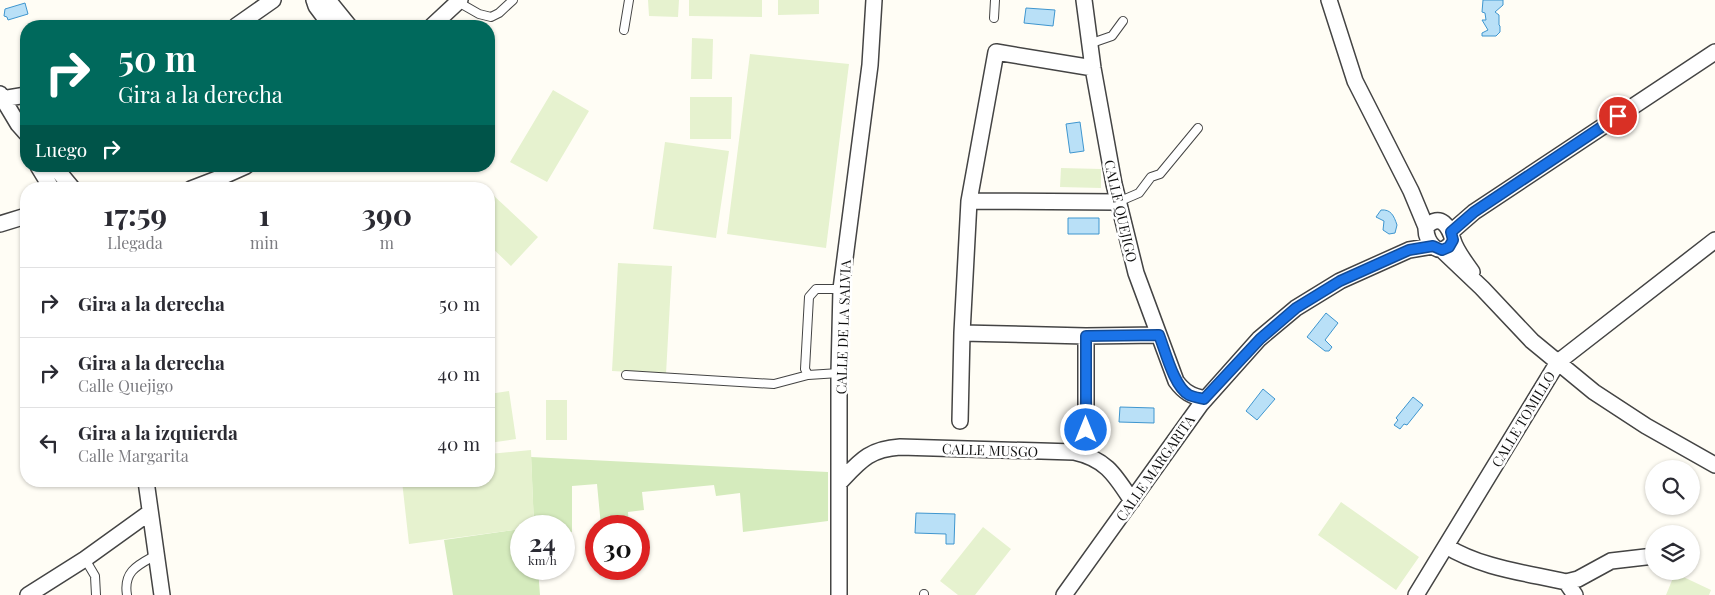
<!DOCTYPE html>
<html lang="es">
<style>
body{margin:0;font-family:"Playfair Display",serif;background:#f2f2f3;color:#2b2b33;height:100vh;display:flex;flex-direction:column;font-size:19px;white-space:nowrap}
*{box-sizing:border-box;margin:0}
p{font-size:16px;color:#7c7c81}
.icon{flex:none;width:28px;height:28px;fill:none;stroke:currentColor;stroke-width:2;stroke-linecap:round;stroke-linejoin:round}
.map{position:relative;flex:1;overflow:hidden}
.sheet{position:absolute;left:20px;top:182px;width:475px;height:305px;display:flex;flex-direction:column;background:#fff;border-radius:20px;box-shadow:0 1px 4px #0004}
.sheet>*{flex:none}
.guide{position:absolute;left:20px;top:20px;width:475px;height:152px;border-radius:20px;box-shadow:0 1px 4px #0004;background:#00695c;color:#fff;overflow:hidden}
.buttons{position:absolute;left:1645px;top:460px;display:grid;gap:10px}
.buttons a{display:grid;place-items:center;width:55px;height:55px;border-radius:50%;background:#fff;box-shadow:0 1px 4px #0004;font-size:25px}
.speed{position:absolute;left:510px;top:515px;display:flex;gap:10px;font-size:25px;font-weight:700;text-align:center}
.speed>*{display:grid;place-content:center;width:65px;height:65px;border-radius:50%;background:#fff;box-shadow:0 1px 4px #0004;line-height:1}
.speed small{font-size:12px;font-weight:400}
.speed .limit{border:8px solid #d22;background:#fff;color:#111}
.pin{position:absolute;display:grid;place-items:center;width:42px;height:42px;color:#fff;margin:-21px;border:2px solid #fff;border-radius:50%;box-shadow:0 1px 5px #0007}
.me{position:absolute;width:55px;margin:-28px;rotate:0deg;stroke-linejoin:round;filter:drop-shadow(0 0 4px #0008)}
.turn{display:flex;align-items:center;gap:18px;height:105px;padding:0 15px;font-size:22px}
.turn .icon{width:65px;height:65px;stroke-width:2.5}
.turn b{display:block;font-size:35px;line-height:42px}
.then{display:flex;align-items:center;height:48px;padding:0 15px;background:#0003;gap:10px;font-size:19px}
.eta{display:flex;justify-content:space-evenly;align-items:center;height:85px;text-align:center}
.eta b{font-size:30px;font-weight:700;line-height:35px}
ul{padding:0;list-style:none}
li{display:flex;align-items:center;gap:15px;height:70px;padding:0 15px;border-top:1px solid #e1e1e2}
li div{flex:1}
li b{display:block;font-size:19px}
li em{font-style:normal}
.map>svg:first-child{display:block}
</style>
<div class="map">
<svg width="1715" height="595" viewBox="0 0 1715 595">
<rect width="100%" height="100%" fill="#fffdf5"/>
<!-- green -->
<path fill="#d5ebbd" d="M531 457 828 472V521L743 532 740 493 716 496 714 485 642 492 644 510 628 512 629 526H601L597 484 572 486V532H564V526H534Z
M521 529V569H538L540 595H453L444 540Z"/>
<!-- pitch -->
<path fill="#e6f2cf" d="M648 0H679L678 17 649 16Z
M689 0H762V17L689 16Z
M778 0H819V14L778 15Z
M692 38 713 39 712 79H691Z
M750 54 849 64 826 248 727 234Z
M553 90 589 111 547 182 510 162Z
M690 97H732L731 139H690Z
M665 142 729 151 716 238 653 229Z
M1061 168 1101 169V188L1060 187Z
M493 195 538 237 511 266 489 245V199Z
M618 263 672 266 666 374 612 371Z
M509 391 516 439 489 443V394Z
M546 400H567V440H546Z
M531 450 534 526H521V529L409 544 402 481H489V454Z
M1341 502 1419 557 1396 590 1318 535Z
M983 527 1011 549 975 595H958L940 581Z
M1675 573 1711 590 1709 595H1666Z"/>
<!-- water -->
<path fill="#b9e0f7" stroke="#3f96cf" d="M1483 0H1503V5L1495 12 1499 15V25L1500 26V32L1496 36H1482V33L1488 30 1482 20H1486L1485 13 1482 12Z
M25 3 28 14 8 20 7 17 4 16 5 9Z
M1026 8 1055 10 1053 26 1024 23Z
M1080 122 1084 151 1070 153 1066 124Z
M1381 210C1391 209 1394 216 1397 225L1395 233 1389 234 1383 230 1384 221 1376 217Z
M1068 218H1099V234H1068Z
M1326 313 1338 323 1325 340 1332 347 1329 351H1325L1307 337Z
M1263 389 1275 399 1257 420 1246 411Z
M1413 397 1423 405 1407 425 1404 424 1400 429 1394 425 1398 420 1396 418Z
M1120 407 1154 408V423L1119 422Z
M916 513 955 514 954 544H946V534L915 533Z"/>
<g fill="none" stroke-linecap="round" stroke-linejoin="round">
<!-- lane casing -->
<g stroke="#444" stroke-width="10">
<path id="lane" d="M458 2 479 14 491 17 499 13 513 0
M994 18 995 0
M624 30 629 0
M1089 44 1112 36 1123 21
M1118 202 1139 193 1151 177 1160 174 1198 128
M839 373 808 375 805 369 809 297 816 289H841
M626 375 774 384 808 375
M85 559 95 576 96 595
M127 595C123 571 138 565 156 555
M924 595V594"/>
</g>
<!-- street casing -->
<g stroke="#444" stroke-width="18">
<path id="street" d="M314 0 316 6 331 26
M328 0 349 26
M1084 0 1093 68 1114 184 1136 273 1176 381C1184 392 1191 396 1205 399
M1329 0 1355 81 1411 191 1426 227
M236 26 273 0
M432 26 460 0
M0 94 18 124 26 133
M2 99 26 95
M38 166 52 189
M54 166 73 189
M191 189 217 179 246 166
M969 201 1118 202
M0 224 26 216
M1451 232 1474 212 1715 52
M1453 240C1442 260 1425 245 1426 227 1441 212 1449 227 1453 240 1456 251 1466 263 1472 272
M1442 250 1482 288 1532 341 1594 392 1646 426 1715 465
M962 333 1086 336 1159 335
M960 421 962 333 969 201 996 52 1093 68
M1086 430V336
M146 481 162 595
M840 482C860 461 869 449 900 447L1074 452C1106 459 1115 475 1132 501
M1446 546C1481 568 1527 573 1566 582L1578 579 1611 561 1654 556
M1566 582 1575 595
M28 595 85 559 149 513
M839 595V373L841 289 870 65 874 0
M1064 595 1201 404 1259 339 1296 308 1340 281 1409 250 1433 246
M1416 595 1558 362 1715 240"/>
</g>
<!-- lane -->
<use href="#lane" stroke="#fff" stroke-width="8"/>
<!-- street -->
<use href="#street" stroke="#fff" stroke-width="15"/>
</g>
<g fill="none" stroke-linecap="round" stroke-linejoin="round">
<!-- route casing -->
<g stroke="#114b97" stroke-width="12">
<path id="route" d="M1086 430V336L1159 335C1165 350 1174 387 1189 395 1193 397 1200 398 1204 399L1260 339 1296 308 1340 281 1409 250 1433 246 1442 250 1449 247 1453 240 1451 232 1474 212 1618 116"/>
</g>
<!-- route -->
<use href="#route" stroke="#1a73e8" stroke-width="9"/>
</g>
<g text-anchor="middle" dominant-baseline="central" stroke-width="5" stroke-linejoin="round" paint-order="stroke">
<!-- street labels -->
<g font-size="14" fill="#111" stroke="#fff">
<text transform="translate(1121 211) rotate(77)">CALLE QUEJIGO</text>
<text transform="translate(843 327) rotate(-88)">CALLE DE LA SALVIA</text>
<text transform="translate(1523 419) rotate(-59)">CALLE TOMILLO</text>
<text transform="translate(990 450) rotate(2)">CALLE MUSGO</text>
<text transform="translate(1155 468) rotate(-55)">CALLE MARGARITA</text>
</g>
</g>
</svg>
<div class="buttons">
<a><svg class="icon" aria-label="search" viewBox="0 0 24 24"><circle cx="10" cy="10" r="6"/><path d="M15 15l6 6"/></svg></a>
<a><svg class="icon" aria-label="layers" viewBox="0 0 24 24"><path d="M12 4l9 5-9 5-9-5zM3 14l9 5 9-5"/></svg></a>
</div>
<div class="speed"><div>24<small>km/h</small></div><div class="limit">30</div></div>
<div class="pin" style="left:1618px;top:116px;background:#d93025"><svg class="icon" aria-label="arrive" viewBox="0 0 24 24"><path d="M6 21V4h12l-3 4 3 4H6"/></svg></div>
<svg class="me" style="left:1086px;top:430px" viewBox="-20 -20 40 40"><circle r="17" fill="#1a73e8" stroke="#fff" stroke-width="3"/><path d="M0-11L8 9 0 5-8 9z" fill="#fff"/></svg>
<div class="guide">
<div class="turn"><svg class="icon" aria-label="right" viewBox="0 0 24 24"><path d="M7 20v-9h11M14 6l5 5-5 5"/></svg><div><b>50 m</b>Gira a la derecha</div></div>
<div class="then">Luego<svg class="icon" aria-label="right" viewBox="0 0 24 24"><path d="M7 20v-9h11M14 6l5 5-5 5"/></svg></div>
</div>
<section class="sheet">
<div class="eta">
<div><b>17:59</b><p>Llegada</p></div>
<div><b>1</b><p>min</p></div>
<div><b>390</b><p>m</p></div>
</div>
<ul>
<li><svg class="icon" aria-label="right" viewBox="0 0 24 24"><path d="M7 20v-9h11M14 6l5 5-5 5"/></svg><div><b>Gira a la derecha</b></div><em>50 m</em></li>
<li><svg class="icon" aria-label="right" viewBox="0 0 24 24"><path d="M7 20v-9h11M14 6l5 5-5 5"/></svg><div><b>Gira a la derecha</b><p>Calle Quejigo</p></div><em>40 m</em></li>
<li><svg class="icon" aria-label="left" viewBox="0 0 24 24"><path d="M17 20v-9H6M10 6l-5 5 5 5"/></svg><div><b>Gira a la izquierda</b><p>Calle Margarita</p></div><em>40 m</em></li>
</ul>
</section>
</div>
